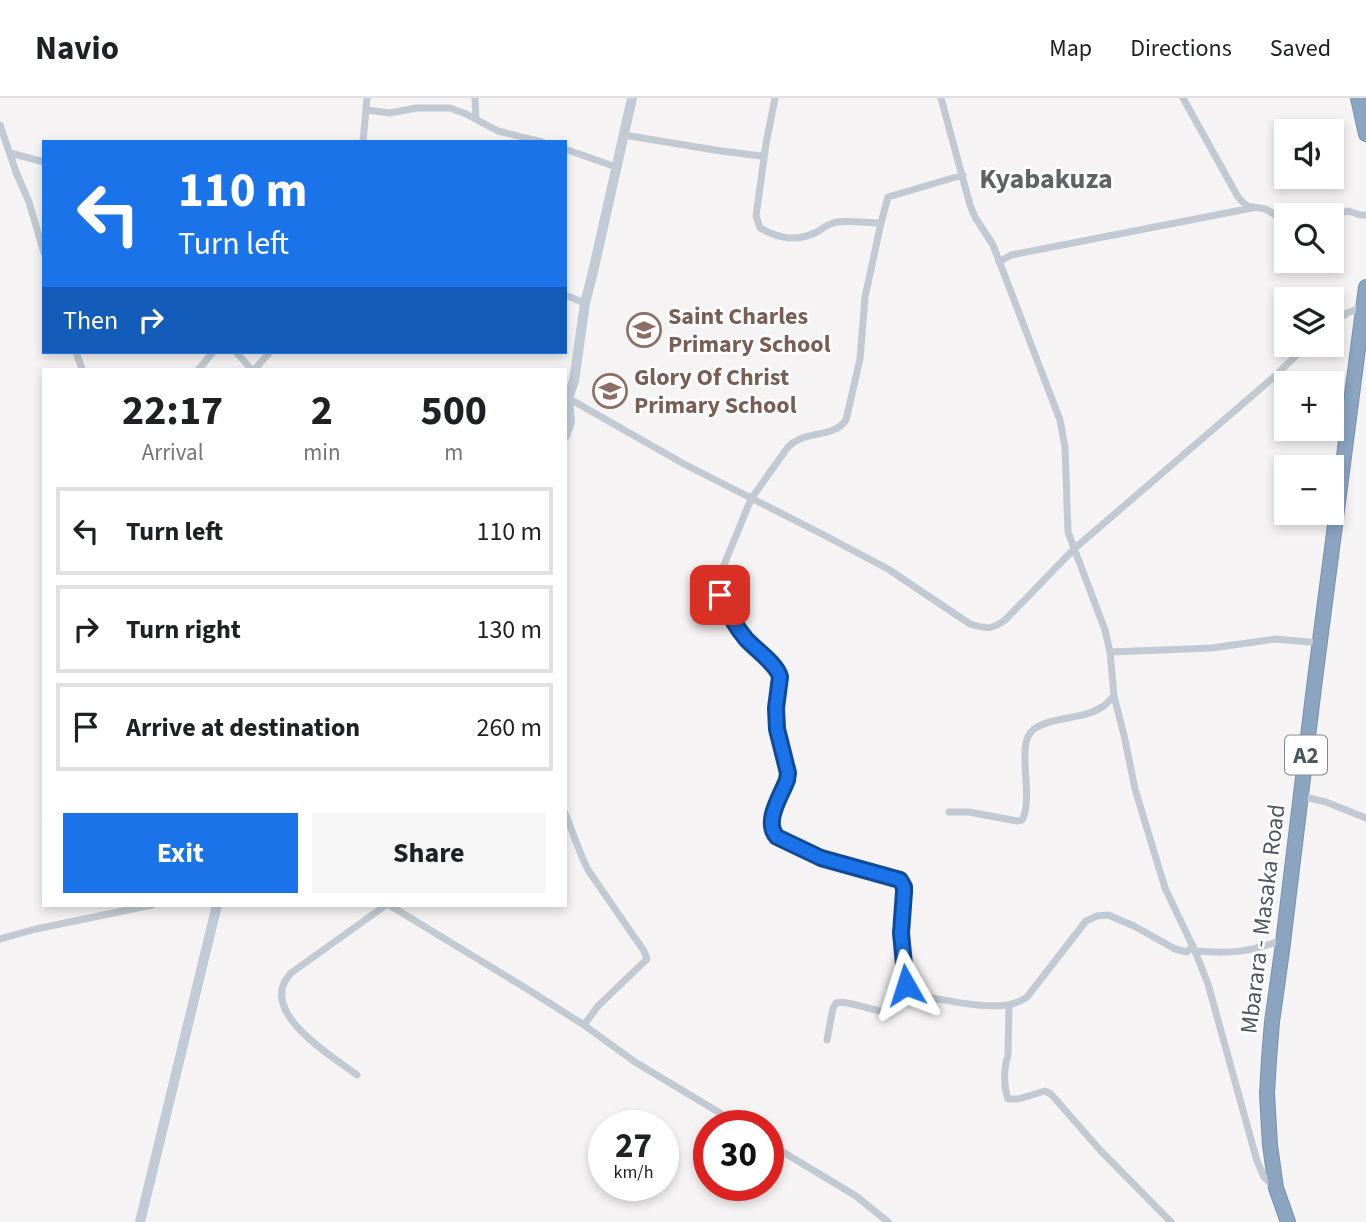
<!DOCTYPE html>
<meta charset="utf-8">
<style>
body{margin:0;font-family:"Source Sans 3",sans-serif;background:#f6f6f6;color:#202124;height:100vh;display:flex;flex-direction:column;font-size:26px;white-space:nowrap}
*{box-sizing:border-box;margin:0}
p{font-size:23px;color:#757577}
.icon{flex:none;width:38px;height:38px;fill:none;stroke:currentColor;stroke-width:2;stroke-linecap:round;stroke-linejoin:round}
.map{position:relative;flex:1;overflow:hidden}
.sheet{position:absolute;left:42px;top:270px;width:525px;height:539px;display:flex;flex-direction:column;background:#fff;border-radius:0px;box-shadow:0 4px 10px #0003}
.sheet>*{flex:none}
.guide{position:absolute;left:42px;top:42px;width:525px;height:214px;border-radius:0px;box-shadow:0 4px 10px #0003;background:#1a73e8;color:#fff;overflow:hidden}
.fabs{position:absolute;left:1274px;top:21px;display:grid;gap:14px}
.fabs a{display:grid;place-items:center;width:70px;height:70px;border-radius:0px;background:#fff;box-shadow:0 4px 10px #0003;font-size:35px}
.speed{position:absolute;left:588px;top:1012px;display:flex;gap:14px;font-size:35px;font-weight:700;text-align:center}
.speed>*{display:grid;place-content:center;width:91px;height:91px;border-radius:50%;background:#fff;box-shadow:0 4px 10px #0003;line-height:1}
.speed small{font-size:18px;font-weight:400}
.speed .limit{border:10px solid #d22;background:#fff;color:#111}
.pin{position:absolute;display:grid;place-items:center;width:60px;height:60px;color:#fff;margin:-30px;border-radius:14px;box-shadow:0 4px 10px #0006}
.me{position:absolute;width:77px;margin:-38px;rotate:354deg;stroke-linejoin:round;filter:drop-shadow(0 0 5px #0008)}
.turn{display:flex;align-items:center;gap:24px;height:147px;padding:0 21px;font-size:32px}
.turn .icon{width:91px;height:91px;stroke-width:2.5}
.turn b{display:block;font-size:49px;line-height:60px}
.then{display:flex;align-items:center;height:66px;padding:0 21px;background:#0003;gap:14px;font-size:26px}
.eta{display:flex;justify-content:space-evenly;align-items:center;height:119px;text-align:center}
.eta b{font-size:42px;font-weight:700;line-height:49px}
.button{display:flex;gap:14px;margin-top:auto;padding:14px 21px}
.button a{flex:1;height:80px;border-radius:0px;background:#1a73e8;color:#fff;font-size:28px;font-weight:700;line-height:80px;text-align:center}
.button a+a{background:#f6f6f6;color:#202124}
ul{padding:0;list-style:none}
li{display:flex;align-items:center;gap:21px;height:88px;margin:0 14px 10px;padding:0 7px;border:4px solid #e0e0e0;border-radius:0px}
li div{flex:1}
li b{display:block;font-size:26px}
li em{font-style:normal}
header{display:flex;align-items:center;gap:42px;box-sizing:border-box;height:98px;padding:0 35px;background:#fff;border-bottom:2px solid #e0e0e0}
header strong{font-size:33px}
nav{display:flex;gap:38px;margin-inline-start:auto;font-size:24px}
.map>svg:first-child{display:block}
</style>
<header>
<strong>Navio</strong>
<nav><a>Map</a><a>Directions</a><a>Saved</a></nav>
</header>
<div class="map">
<svg width="1366" height="1124" viewBox="0 0 1366 1124">
<rect width="100%" height="100%" fill="#f5f3f3"/>
<g fill="none" stroke-linecap="round" stroke-linejoin="round">
<!-- highway casing -->
<g stroke="#7690ad" stroke-width="16">
<path id="highway" d="M1358 0 1366 36
M1288 1124 1276 1090 1270 1047 1267 996 1269 961 1272 924 1282 853 1315 581 1366 189"/>
</g>
<!-- street -->
<path stroke="#c1cad2" stroke-width="7" d="M475 0 476 21
M775 0 766 46 756 118 760 130C779 141 796 144 817 134 823 130 829 125 837 124 851 122 867 125 881 125L888 99 963 77
M941 0 970 107 975 119 993 147 1060 322 1065 349 1068 434 1105 532 1110 554 1114 598 1124 637 1135 691 1165 790 1195 853 1208 886 1257 1063 1264 1079 1273 1088
M1183 0 1238 99C1250 113 1250 107 1265 111 1272 114 1279 120 1286 124
M367 12 390 15 416 10H450L466 16 498 33 542 44
M0 27 16 74 29 104 44 155
M624 37 721 53 761 58 765 55
M363 44 367 0
M565 51 616 69
M10 55 44 64
M1328 117 1348 113 1360 117H1366
M881 125 865 199 860 261 846 322C833 341 806 331 788 349L751 401 719 479C717 507 739 536 759 555 768 562 778 567 780 579L776 610 777 630 788 675 787 682C781 698 763 724 777 739L821 760 900 782C907 794 902 811 901 826 900 837 903 884 909 892 912 897 913 896 918 898 948 901 1002 918 1027 899L1086 823 1097 818 1108 817 1134 828 1175 851 1187 854 1193 848
M999 164 1011 157 1252 110
M565 197 585 205
M1332 225 1347 215 1363 209
M76 254 82 271
M236 254 251 271
M199 271 213 254
M255 271 270 254
M568 300 684 366 822 436 888 471 970 526C987 531 991 532 1005 522L1074 451 1275 278 1307 247
M1110 554 1212 550 1275 541 1320 545
M1301 698 1326 704 1366 720
M949 714H969L1017 723 1022 722C1035 699 1014 645 1034 631 1053 618 1082 622 1102 609 1106 607 1110 602 1114 598
M565 715 582 759 588 772 644 853 647 861 598 908 584 927
M389 807 524 889 584 927 635 964 740 1027
M0 841 36 831 152 807
M1195 853C1232 856 1248 854 1283 842
M1009 907 1008 958C1003 971 1004 989 1008 1001H1018L1045 993 1051 996 1100 1052 1171 1124
M827 942 833 910 836 905C849 902 872 913 887 914L890 913 899 902 910 894
M357 977C332 958 255 913 291 875L386 807
M768 1045 856 1098 888 1124"/>
<!-- secondary -->
<path stroke="#c1cbd6" stroke-width="10" d="M565 338 570 324 568 300 574 283 585 205 593 174 632 0
M140 1124 217 807"/>
<!-- highway -->
<use href="#highway" stroke="#8ba5c1" stroke-width="14"/>
</g>
<g fill="none" stroke-linecap="round" stroke-linejoin="round">
<!-- route casing -->
<g stroke="#114b97" stroke-width="18">
<path id="route" d="M720 497C727 513 735 528 746 541 756 552 777 566 780 579L776 610 777 631 788 675 787 682C781 698 763 724 777 739L821 760 900 782 904 789V794L901 835 906 887"/>
</g>
<!-- route -->
<use href="#route" stroke="#1a73e8" stroke-width="12"/>
</g>
<!-- icons -->
<defs>
<g id="school-ring" transform="scale(1.75)"><circle r="9.5" fill="#fff" stroke="#8d6e63" stroke-width="1.5"/><path d="M0-5L7-2L0 1L-7-2ZM-4 1L0 2.5L4 1V4Q0 6-4 4Z" fill="#8d6e63"/></g>
</defs>
<g fill-rule="evenodd">
<use href="#school-ring" x="644" y="232"/>
<use href="#school-ring" x="610" y="293"/>
</g>
<g text-anchor="middle" dominant-baseline="central" stroke-width="5" stroke-linejoin="round" paint-order="stroke">
<!-- shield labels -->
<rect fill="#fff" stroke="#808990" stroke-width="2" x="1285" y="637.5" width="42" height="39" rx="5"/>
<g font-size="23" font-weight="bold" fill="#4a5661">
<text x="1306" y="657">A2</text>
</g>
<!-- education labels -->
<g font-size="24" font-weight="bold" fill="#785e54" stroke="#fff" text-anchor="start">
<text x="668" y="218">Saint Charles<tspan x="668" dy="28">Primary School</tspan></text>
<text x="634" y="279">Glory Of Christ<tspan x="634" dy="28">Primary School</tspan></text>
</g>
<!-- street labels -->
<g font-size="24" fill="#4a5661" stroke="#fff">
<text transform="translate(1263 821) rotate(-83)">Mbarara - Masaka Road</text>
</g>
<!-- quarter labels -->
<g font-size="28" font-weight="bold" fill="#5f6368" stroke="#fff">
<text x="1046" y="81">Kyabakuza</text>
</g>
</g>
</svg>
<div class="fabs">
<a><svg class="icon" aria-label="sound" viewBox="0 0 24 24"><path d="M4 9h4l5-4v14l-5-4H4zM17 9q2 3 0 6"/></svg></a>
<a><svg class="icon" aria-label="search" viewBox="0 0 24 24"><circle cx="10" cy="10" r="6"/><path d="M15 15l6 6"/></svg></a>
<a><svg class="icon" aria-label="layers" viewBox="0 0 24 24"><path d="M12 4l9 5-9 5-9-5zM3 14l9 5 9-5"/></svg></a>
<a>+</a>
<a>−</a>
</div>
<div class="speed"><div>27<small>km/h</small></div><div class="limit">30</div></div>
<div class="pin" style="left:720px;top:497px;background:#d93025"><svg class="icon" aria-label="arrive" viewBox="0 0 24 24"><path d="M6 21V4h12l-3 4 3 4H6"/></svg></div>
<svg class="me" style="left:906px;top:887px" viewBox="-20 -20 40 40"><path d="M0-17L14 15 0 8-14 15z" fill="#1a73e8" stroke="#fff" stroke-width="4"/></svg>
<div class="guide">
<div class="turn"><svg class="icon" aria-label="left" viewBox="0 0 24 24"><path d="M17 20v-9H6M10 6l-5 5 5 5"/></svg><div><b>110 m</b>Turn left</div></div>
<div class="then">Then<svg class="icon" aria-label="right" viewBox="0 0 24 24"><path d="M7 20v-9h11M14 6l5 5-5 5"/></svg></div>
</div>
<section class="sheet">
<div class="eta">
<div><b>22:17</b><p>Arrival</p></div>
<div><b>2</b><p>min</p></div>
<div><b>500</b><p>m</p></div>
</div>
<ul>
<li><svg class="icon" aria-label="left" viewBox="0 0 24 24"><path d="M17 20v-9H6M10 6l-5 5 5 5"/></svg><div><b>Turn left</b></div><em>110 m</em></li>
<li><svg class="icon" aria-label="right" viewBox="0 0 24 24"><path d="M7 20v-9h11M14 6l5 5-5 5"/></svg><div><b>Turn right</b></div><em>130 m</em></li>
<li><svg class="icon" aria-label="arrive" viewBox="0 0 24 24"><path d="M6 21V4h12l-3 4 3 4H6"/></svg><div><b>Arrive at destination</b></div><em>260 m</em></li>
</ul>
<div class="button"><a>Exit</a><a>Share</a></div>
</section>
</div>
